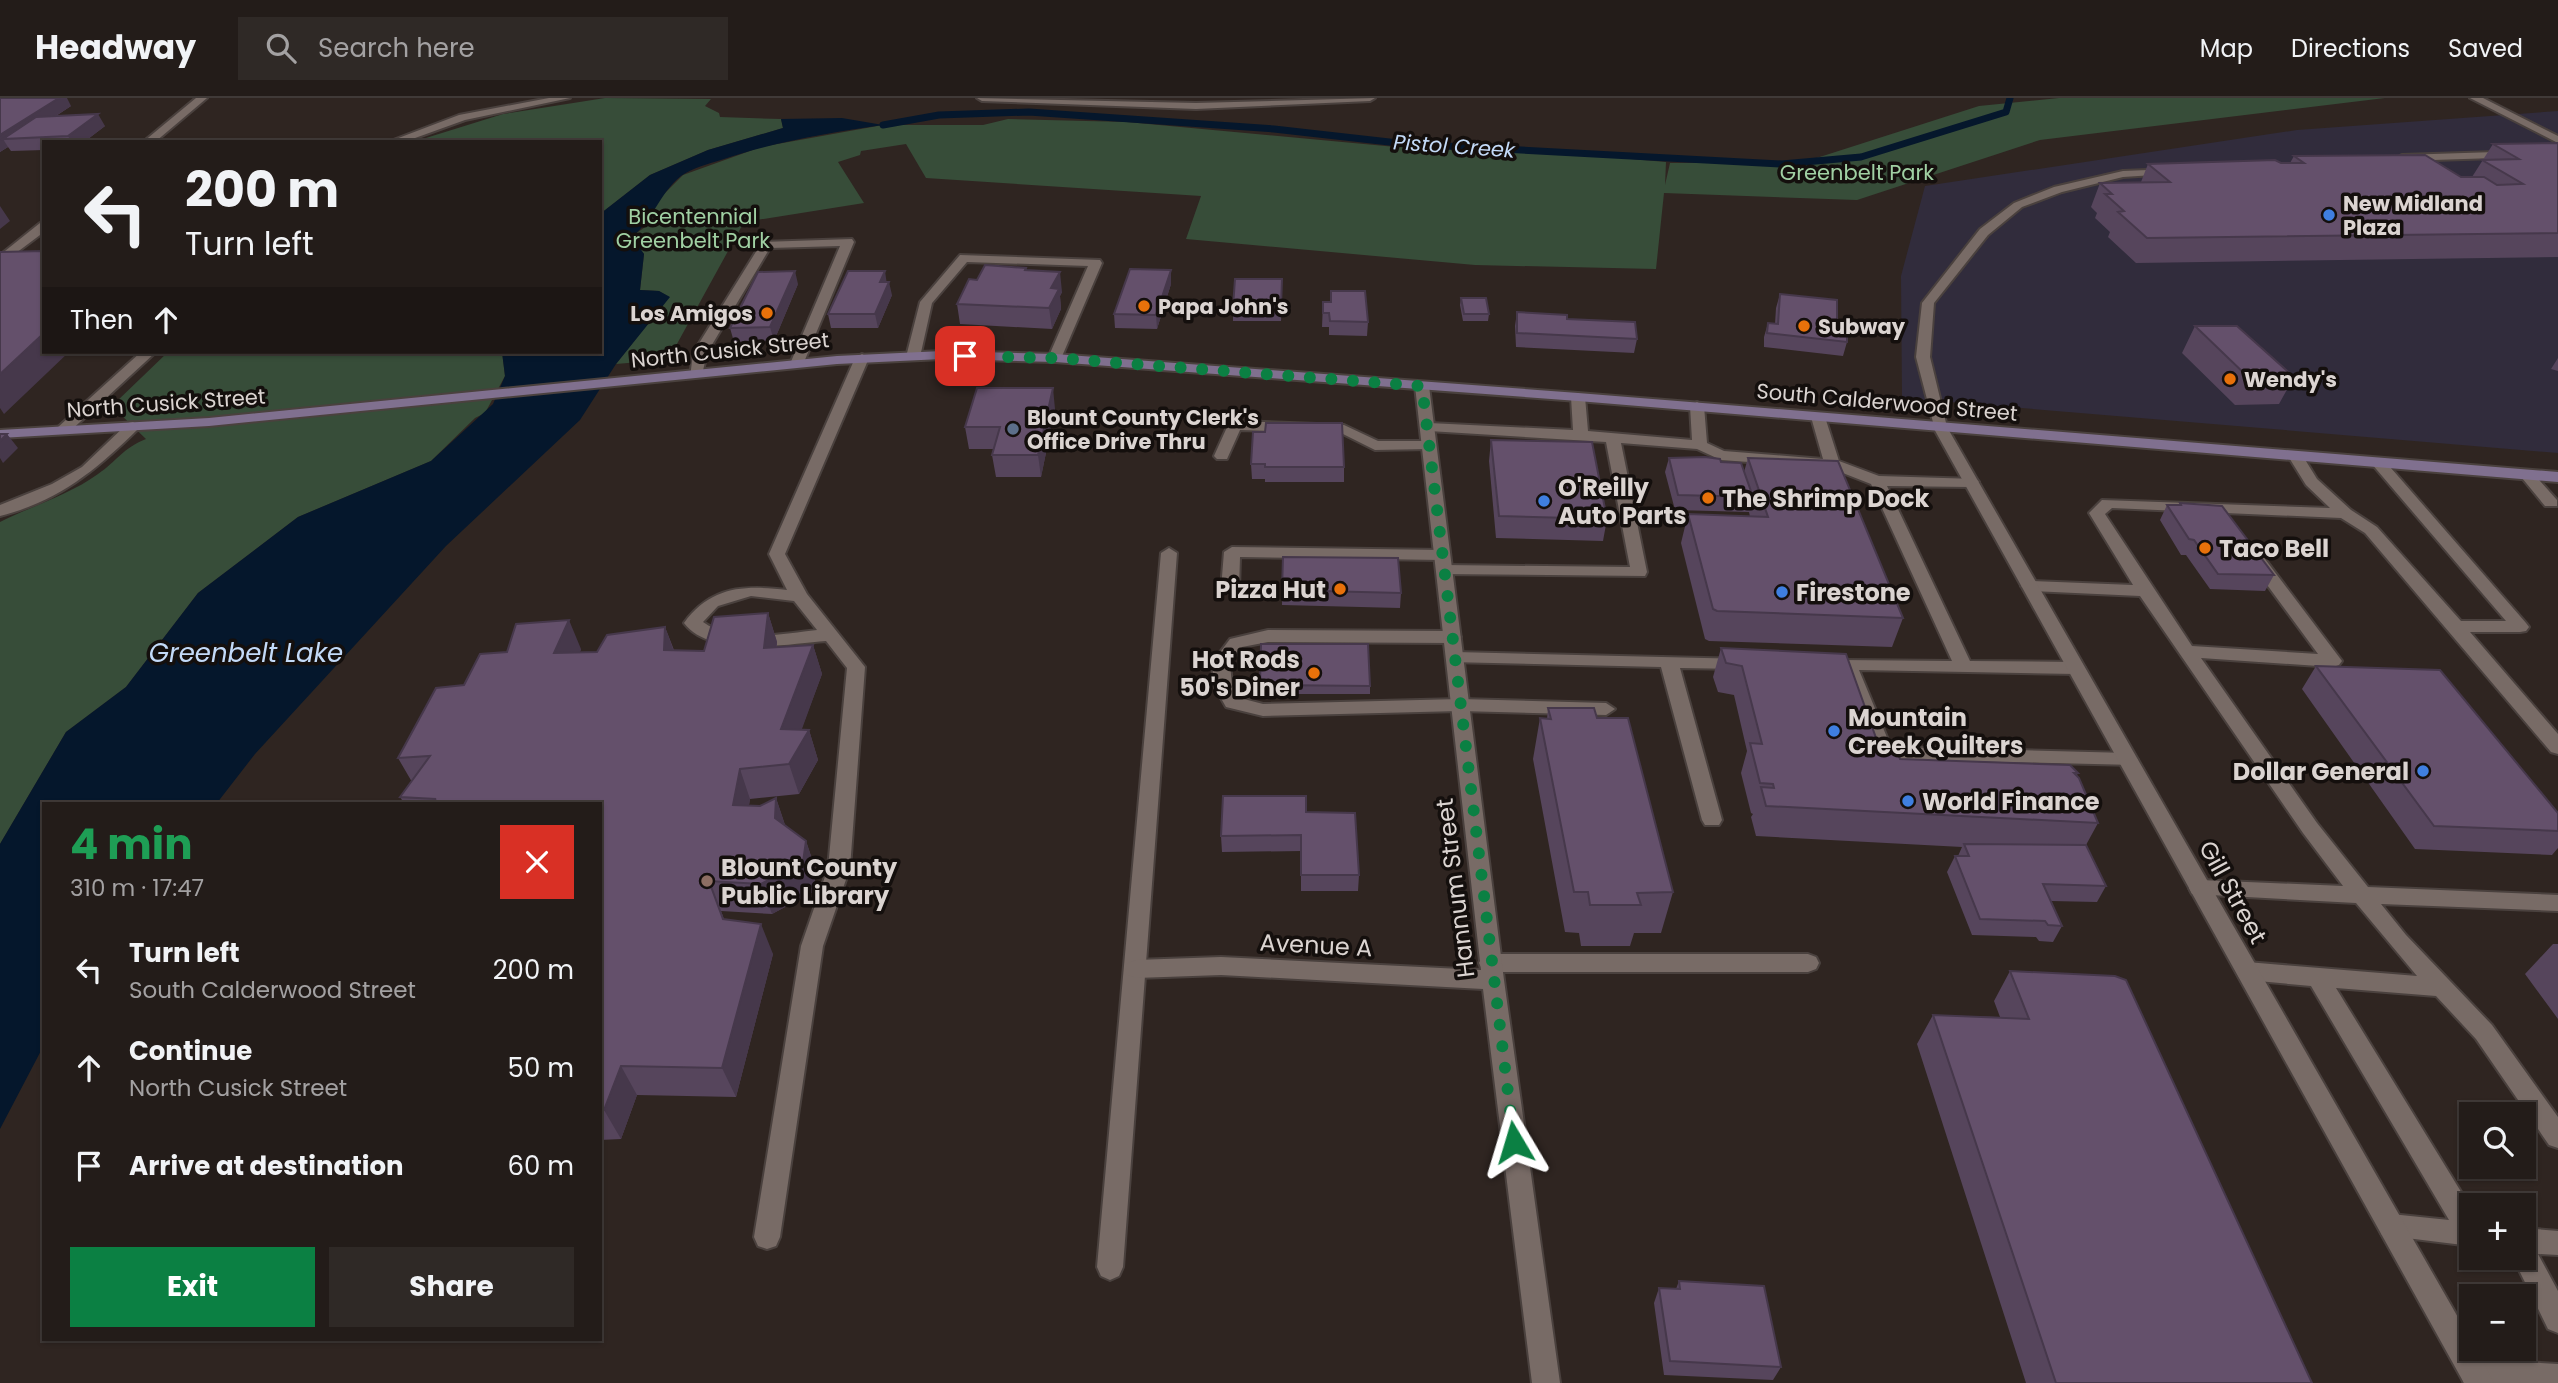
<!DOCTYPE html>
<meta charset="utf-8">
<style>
body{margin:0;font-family:Poppins,sans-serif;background:#2f2926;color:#f1f3f6;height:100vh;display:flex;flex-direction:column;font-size:26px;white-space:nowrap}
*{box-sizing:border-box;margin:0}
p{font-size:23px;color:#a3a1a2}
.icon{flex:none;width:38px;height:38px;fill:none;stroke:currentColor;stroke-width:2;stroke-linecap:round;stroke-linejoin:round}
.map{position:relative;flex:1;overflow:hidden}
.drawer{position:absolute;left:42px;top:704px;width:560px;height:539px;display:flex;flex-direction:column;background:#231c19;border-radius:0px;box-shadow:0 2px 5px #0004,0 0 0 2px #403a38}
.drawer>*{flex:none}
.guide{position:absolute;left:42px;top:42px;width:560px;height:214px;border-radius:0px;box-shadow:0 2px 5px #0004,0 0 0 2px #403a38;background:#231c19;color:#f1f3f6;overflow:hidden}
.fabs{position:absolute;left:2459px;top:1004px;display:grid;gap:14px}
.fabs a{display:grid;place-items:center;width:77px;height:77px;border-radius:0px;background:#231c19;box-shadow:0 2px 5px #0004,0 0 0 2px #403a38;font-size:35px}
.pin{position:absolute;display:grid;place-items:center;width:60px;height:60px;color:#fff;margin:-30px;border-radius:14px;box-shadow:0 4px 10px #0006}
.me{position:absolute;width:77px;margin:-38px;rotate:353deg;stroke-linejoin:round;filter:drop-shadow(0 0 5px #0008)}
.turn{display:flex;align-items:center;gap:24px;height:147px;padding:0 28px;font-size:32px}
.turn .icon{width:91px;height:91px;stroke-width:2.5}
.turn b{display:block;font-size:49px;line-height:60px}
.then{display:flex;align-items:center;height:66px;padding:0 28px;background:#0003;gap:14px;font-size:26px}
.round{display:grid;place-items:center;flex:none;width:74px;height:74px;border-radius:0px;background:#2f2926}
.headline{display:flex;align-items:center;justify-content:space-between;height:119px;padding:0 28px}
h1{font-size:42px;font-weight:700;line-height:52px;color:#1e9e55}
.primary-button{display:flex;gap:14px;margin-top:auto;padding:14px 28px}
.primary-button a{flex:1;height:80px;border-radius:0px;background:#0b8043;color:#fff;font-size:28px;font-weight:700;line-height:80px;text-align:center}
.primary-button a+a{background:#2f2926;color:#f1f3f6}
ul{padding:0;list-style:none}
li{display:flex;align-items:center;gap:21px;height:98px;padding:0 28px}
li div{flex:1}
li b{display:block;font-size:26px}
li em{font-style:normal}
header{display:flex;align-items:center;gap:42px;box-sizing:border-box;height:98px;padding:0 35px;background:#231c19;border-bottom:2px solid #403a38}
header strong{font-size:33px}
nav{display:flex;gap:38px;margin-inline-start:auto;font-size:24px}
.search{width:490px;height:63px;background:#2f2926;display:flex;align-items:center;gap:18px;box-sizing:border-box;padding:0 24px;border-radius:0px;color:#a3a1a2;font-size:26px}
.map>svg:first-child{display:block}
</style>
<header>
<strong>Headway</strong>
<div class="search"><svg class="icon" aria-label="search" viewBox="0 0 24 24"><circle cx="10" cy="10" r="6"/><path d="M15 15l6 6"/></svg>Search here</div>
<nav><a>Map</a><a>Directions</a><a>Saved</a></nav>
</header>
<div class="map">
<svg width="2558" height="1285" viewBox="0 0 2558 1285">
<rect width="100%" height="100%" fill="#2f2521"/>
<!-- commercial -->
<path fill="#312c3c" d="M2558 13V355L1902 300 1901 178 1925 88 2297 32Z"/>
<!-- green -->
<path fill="#374d39" d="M605 0 711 1 705 8 719 15 720 19 781 21 783 30 708 52 650 77 600 116V44H413L503 16Z
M2059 0H2385L2040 42 1857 102 1664 95 1656 171 1475 167 1186 141 1201 98 926 80 906 46 861 53 860 57 838 64 864 105 744 124 672 255 663 262 616 266 669 199 659 193 640 192 644 156 631 139 648 127 656 104 683 77 761 49 883 27H983L1008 21 1127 24 1396 49 1550 54 1666 64 1665 87 1670 65H1801L1979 8Z
M168 254H502L505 278 485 315 475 320 431 363 298 419 198 495 126 589 66 634 0 746V424C32 408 69 397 98 376 117 363 123 350 146 341L117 313 115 305Z"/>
<!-- water -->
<path fill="#05172c" d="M842 20 883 27C828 35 774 44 721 62 708 66 692 70 681 78 658 97 654 121 632 139L644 156 640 192 659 193 670 199 616 266 580 322 446 448 255 656 217 705H44V947L0 1031V746L66 634 126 589 198 495 298 419 431 363 493 306 505 278 502 254H600V116L650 77 708 52 783 30 781 21Z"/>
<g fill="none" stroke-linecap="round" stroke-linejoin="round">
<!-- stream -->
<path stroke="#05172c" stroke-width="7" d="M883 27 939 17 1029 14 1274 31 1407 46 1782 66 1861 59 2006 14 2010 0"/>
<!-- service casing -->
<g stroke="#4a413e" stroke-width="4">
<path id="service" d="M2470 0H2483L2558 38V45Z
M2558 52V58L2402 63 2397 60 2402 57Z
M2173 71 2175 73 2169 76 2123 79 2062 94 2022 109 1988 137 1934 205 1930 259 1947 329 1945 332H1935L1916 259 1922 205 1980 131 2014 105 2054 89 2123 73Z
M852 141 854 144 802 269 790 266 840 148 770 150 707 255 702 277 690 280 693 255 762 144Z
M960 157 1100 162 1102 165 1060 263 1048 260 1088 168 967 164 932 205 920 259 908 262 906 259 920 204Z
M862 256 869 260 785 456 807 496 865 569 850 770 823 848 780 1139 776 1148 767 1151 758 1148 754 1139 801 848 828 770 847 570 826 543C788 546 710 560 684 525 711 488 745 487 787 492L769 456 855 260ZM751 498 794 503 817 532C782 536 734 546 703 524L718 508Z
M1578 295 1585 299 1588 333 1692 342 1690 308 1697 304 1704 308 1707 345 1724 353 1823 361 1811 319 1818 315 1825 319 1839 363 1879 378 1976 381 1979 384 1971 389 1887 388 1970 563 2076 564 2085 570 2076 576 1859 572 1891 649 2128 655 2138 662 2135 667 1877 661 1838 566 1841 562 1952 563 1871 386 1830 370 1721 362 1697 351 1621 345 1647 474 1645 478 1438 476 1436 472 1444 467 1630 469 1606 344 1429 333 1422 329 1429 325 1573 332 1571 299Z
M1235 323 1344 327 1378 343H1429L1436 347 1429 351 1375 352 1341 335 1240 332 1227 361H1217L1214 358 1228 327Z
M2296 353 2301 355 2317 381 2351 412 2377 429 2461 523H2506L2371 365 2374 362H2384L2526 525 2529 529 2526 533 2520 534H2470L2558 636V656L2551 654 2365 435 2341 420 2112 410 2105 416 2192 548 2318 556 2248 461 2256 456 2262 457 2339 559 2342 563 2339 567 2333 569 2201 560 2317 725 2368 789 2558 797V813L2381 806 2406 837 2492 927 2558 1019V1050L2549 1047 2476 941 2436 898 2336 890 2471 1110V1148L2382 1137 2378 1128 2382 1119 2391 1116 2449 1122 2311 888 2247 882 2239 879 2236 873 2239 867 2247 864 2417 878 2356 805 2192 796 2189 790 2192 784 2200 782 2343 788 2303 735 2140 498 2030 493 2021 488 2030 483 2133 487 2089 415 2102 402 2330 410 2306 387 2288 358Z
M2527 372 2532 374 2557 402V408H2545L2522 380V374Z
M1232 449 1442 452 1450 457 1442 462 1240 459 1239 491 1230 496 1221 491 1224 454Z
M1169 450 1177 455 1123 1169 1119 1178 1110 1182 1101 1178 1097 1169 1161 455Z
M1268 532 1452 533 1461 539 1452 545 1268 544 1242 549 1230 565 1232 588 1240 600 1263 606 1460 601 1606 605 1615 611 1606 617 1460 613 1263 618 1226 609 1214 588 1212 565 1230 541Z
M1455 554 1747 561 1750 565 1741 571 1680 570 1722 722 1719 727H1705L1702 722 1661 569 1449 564 1446 560Z
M1490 856H1808L1816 859 1819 865 1816 871 1808 874H1490L1482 871 1479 865 1482 859Z
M2524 1130 2558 1133V1157L2538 1156 2558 1193V1235L2548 1231 2513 1160H2524Z
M2474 1261 2558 1266V1285H2464L2460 1275 2464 1265Z"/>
</g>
<!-- minor casing -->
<g stroke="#4a413e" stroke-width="4">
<path id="minor" d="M196 0H207L155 44H143Z
M40 125H44V134L0 167V157Z
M1422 284 1429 288 1504 882 1560 1285H1532L1483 891 1221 877 1136 880 1128 877 1125 871 1128 865 1136 862 1221 859 1481 872 1415 288Z
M133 324 140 328 138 331C96 372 59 403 0 418V407L52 386 82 369 128 325Z
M1940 325 1947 329 2471 1242V1251H2477L2494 1285H2464L1933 329Z"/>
</g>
<!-- tertiary casing -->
<g stroke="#4a413e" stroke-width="4">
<path id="tertiary" d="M549 0H570L465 22 404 44H388L459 17Z
M977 0 1196 5 1375 0 1370 3 1196 11 982 3Z
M141 254H156L67 336H57V330Z"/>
</g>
<!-- secondary casing -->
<g stroke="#4a413e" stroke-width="4">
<path id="secondary" d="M942 253 1055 256 1578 295 2558 374V384L1578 303 1055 264 942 261 837 266 209 328 0 340V332L209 320 837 258Z"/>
</g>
<!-- service -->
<use href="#service" fill="#786b66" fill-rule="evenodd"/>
<!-- minor -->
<use href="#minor" fill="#786b66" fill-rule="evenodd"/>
<!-- tertiary -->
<use href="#tertiary" fill="#786b66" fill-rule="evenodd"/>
<!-- secondary -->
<use href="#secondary" fill="#80708f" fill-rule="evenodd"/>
</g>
<!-- wall -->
<path fill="#56455c" d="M0 0 71 8 56 18 105 28 84 44H44V52L11 53 8 49 0 54Z
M2558 45V159L2136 165 2108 139 2110 134 2095 120 2097 115 2091 109 2100 85 2141 84 2148 66 2290 65 2294 58 2461 79H2472L2493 46Z
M1026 170 1027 172 1062 194 1060 198 1061 211 1052 231 960 226 957 206 977 182Z
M798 186 774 243 734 244 730 230Z
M1171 186 1157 231 1115 230 1114 216Z
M1331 193 1368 224 1367 238 1329 237V229H1322L1323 204H1330Z
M1282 195 1281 223H1233V209Z
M1780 196 1837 233 1847 244 1843 258 1764 249V239L1768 225 1775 226 1776 210Z
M892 197 878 230H831L828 216Z
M1461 200 1489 216 1488 223H1463L1460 207Z
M1517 214 1637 241 1634 255 1516 249 1515 228Z
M2195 228 2294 279 2279 306 2235 307 2182 255Z
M2558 260V273L2551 271Z
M1055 311 1041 379H996L992 357 994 351H969L965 329Z
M1491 342 1607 421 1603 443 1496 440 1489 363Z
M1669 360 1721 364 1744 374 1748 360 1903 520 1892 549 1709 543 1705 541 1681 445 1688 416 1750 419 1749 414 1675 412 1665 374Z
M1251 366 1344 369V384H1265V381H1252Z
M2180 405 2274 477 2265 493 2210 491 2186 457H2181L2160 422 2167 407H2179Z
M1283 459 1401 495 1400 510 1282 507Z
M768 515 777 544V549L813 547 822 576 801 632H809L818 662 799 696 750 701 749 707 760 708 776 700 785 727 806 743 816 773 813 794 772 816 721 813 724 821 773 856 736 999 637 997 621 1041 600 1042V705H404L400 699 412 684 398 660 464 587 581 551 580 554H597L665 529 674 552 704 553Z
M1261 546 1370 588V596H1260Z
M1721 550 1880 651 1900 661 2078 675 2077 677 2098 725 2086 747 2106 788 2097 804 2051 803 2062 828 2053 844 2039 843 2036 839 1972 837 1947 774 1955 758H1958L1962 749 1756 738 1751 719 1753 716 1751 715 1741 675 1747 653 1734 597 1718 594 1713 579Z
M2316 568 2558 715V750L2552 757 2415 751 2302 591Z
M1548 610 1597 620 1673 794 1661 835H1634L1630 848H1581L1579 835 1565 834 1533 661 1540 620 1547 621Z
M1306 714 1359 777 1358 793H1301V753L1222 754 1221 738Z
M2553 846H2558V921L2525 876Z
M2010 873 2312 1285H2026L1917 946 1933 917 2000 919 1994 903Z
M1679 1183 1781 1269 1773 1282 1664 1277 1654 1205 1659 1190 1676 1191Z"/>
<!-- shaded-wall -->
<path fill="#46384b" d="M59 0H67L71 8 21 40 3 41 8 49 0 54V37Z
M98 16 105 28 84 44H71L68 38Z
M0 108 10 123 0 131Z
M1171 172V186L1157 231 1156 217Z
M795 173 798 186 774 243 770 229Z
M885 173 887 187 880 184Z
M1060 174 1062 194 1060 198 1061 211 1052 231 1049 210 1051 190Z
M889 184 892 197 878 230 875 216Z
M44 235V254H69L4 316 0 310V276Z
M1053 290 1055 311 1041 379 1038 357Z
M7 336 18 350 3 365 0 360V343Z
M768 515 777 544 773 579 764 550Z
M569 522 581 551 568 584 554 555Z
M665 529 676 559 664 552Z
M813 547 822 576 791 661 781 631Z
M809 632 818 662 799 696 789 666Z
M740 671 750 701 744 737 733 707Z
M776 700 786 730 775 720Z
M806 743 816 773 813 794 772 816 761 786Z
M761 826 773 856 736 999 722 970Z
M621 968 637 997 621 1041 604 1012Z"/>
<!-- building -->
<path fill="#64506b" stroke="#46384b" stroke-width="2" d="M0 0H59L0 37Z
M98 16 68 38 3 41 36 19Z
M2558 45V135L2147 140 2118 114 2124 113 2105 96H2112L2100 85 2170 84 2148 66 2275 62 2281 65H2304L2294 58 2425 57 2461 79H2484L2497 87 2523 86 2482 62 2519 61 2493 46Z
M44 153V235L0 276V154Z
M985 167 1026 170 1025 172 1060 174 1051 190 1059 191 1049 210 957 206 969 181 977 182Z
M1130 171 1171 172 1156 217 1114 216Z
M795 173 770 229 730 230 758 174Z
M848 173H885L880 184H889L875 216H828Z
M1235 181H1282L1281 209H1233Z
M1331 193H1365L1368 224 1330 223 1329 215H1323V204H1331Z
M1780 196 1837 202V233L1847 234V244L1767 235 1768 225 1778 226Z
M1461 200H1486L1489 216H1464Z
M1517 214 1567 217V221L1635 224 1637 241 1517 235Z
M2195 228H2237L2294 279 2249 280Z
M977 290H1053L1038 357H992L1000 329H965Z
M1266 325H1342L1344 369H1265V366H1251L1253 334H1265Z
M0 336H7L0 343Z
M1491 342 1592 344 1607 421 1499 418Z
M1705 359 1720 361 1721 364 1741 365 1753 399 1678 397 1669 360Z
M1748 360 1838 363 1903 520 1717 513 1713 511 1688 416 1768 419Z
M2180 405 2222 408 2274 477 2218 476 2194 442 2189 441 2167 407H2181Z
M1283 459 1398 460 1401 495 1282 492Z
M768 515 764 550 813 547 781 631 809 632 789 666 740 671 733 707 760 708 776 700 775 720 806 743 803 764 761 786 709 783 723 821 761 826 722 970 621 968 604 1012H600V705H427L436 701 400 699 430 658 398 660 436 590 464 587 480 556 507 554 516 526 569 522 554 555 597 554 607 537 665 529 664 552 704 553 714 519Z
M1261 546H1368L1370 588 1260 587Z
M1721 550 1846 556 1880 651 1897 652 1900 661 2070 667 2078 675H2074L2079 680 2098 725 1766 708 1761 689 1774 690 1773 686 1760 685 1750 645 1762 646 1742 568 1726 565Z
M2316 568 2440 572 2558 715V733L2434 728Z
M1548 610H1594L1597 620H1628L1673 794 1637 795 1641 807H1590L1588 794H1574L1540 620 1551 621Z
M1223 698H1306V714L1355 715 1359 777H1301V737L1221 738Z
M1964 746 2086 747 2106 788 2043 786 2062 828 2048 827 2045 823 1980 821 1955 758H1969Z
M2010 873 2115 878 2126 882 2312 1285H2056L1933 917 2029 921Z
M1679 1183 1764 1188 1781 1269 1670 1263 1659 1190 1680 1191Z"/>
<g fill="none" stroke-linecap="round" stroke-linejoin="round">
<!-- route -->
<path stroke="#0b8043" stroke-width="12" stroke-dasharray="0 21.6" d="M965 258 1055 260 1422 288 1514 1044"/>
</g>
<!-- markers -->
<g fill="#3f7fe0" stroke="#140f0d" stroke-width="2.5">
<circle cx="2329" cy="117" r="7"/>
<circle cx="1544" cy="403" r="7"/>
<circle cx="1782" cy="494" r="7"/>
<circle cx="1834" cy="633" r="7"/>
<circle cx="2423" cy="673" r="7"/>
<circle cx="1908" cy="703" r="7"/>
</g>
<g fill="#e8710a" stroke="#140f0d" stroke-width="2.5">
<circle cx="1144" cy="208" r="7"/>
<circle cx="767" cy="215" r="7"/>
<circle cx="1804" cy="228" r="7"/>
<circle cx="2230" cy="281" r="7"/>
<circle cx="1708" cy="400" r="7"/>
<circle cx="2205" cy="450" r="7"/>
<circle cx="1340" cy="491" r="7"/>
<circle cx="1314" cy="575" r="7"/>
</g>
<circle fill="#5c6f8a" stroke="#140f0d" stroke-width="2.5" cx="1013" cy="331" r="7"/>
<circle fill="#8d6e63" stroke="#140f0d" stroke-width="2.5" cx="707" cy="783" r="7"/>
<g text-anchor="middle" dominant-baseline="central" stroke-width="7" stroke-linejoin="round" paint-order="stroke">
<!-- far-water labels -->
<g font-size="21" font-style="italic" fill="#c3daf8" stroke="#140f0d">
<text transform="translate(1454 48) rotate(4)">Pistol Creek</text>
</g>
<!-- far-park labels -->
<g font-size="21" fill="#a0d0a3" stroke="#140f0d">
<text x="1857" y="74">Greenbelt Park</text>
<text x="693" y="118">Bicentennial<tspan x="693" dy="24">Greenbelt Park</tspan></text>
</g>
<!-- far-poi labels -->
<g font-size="21" font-weight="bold" fill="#dbd4d1" stroke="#140f0d" text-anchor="start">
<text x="2343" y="105">New Midland<tspan x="2343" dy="24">Plaza</tspan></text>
<text x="1158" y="208">Papa John's</text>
<text x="753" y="215" text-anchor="end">Los Amigos</text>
<text x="1818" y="228">Subway</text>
<text x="2244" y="281">Wendy's</text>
<text x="1027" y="319">Blount County Clerk's<tspan x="1027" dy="24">Office Drive Thru</tspan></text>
</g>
<!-- far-street labels -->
<g font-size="21" fill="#dbd4d1" stroke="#140f0d">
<text transform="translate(730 252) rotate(-6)">North Cusick Street</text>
<text transform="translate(1887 304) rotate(5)">South Calderwood Street</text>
<text transform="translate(166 305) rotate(-4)">North Cusick Street</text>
</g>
<!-- poi labels -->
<g font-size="24" font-weight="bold" fill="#dbd4d1" stroke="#140f0d" text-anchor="start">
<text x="1558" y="389">O'Reilly<tspan x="1558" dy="28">Auto Parts</tspan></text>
<text x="1722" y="400">The Shrimp Dock</text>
<text x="2219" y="450">Taco Bell</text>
<text x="1326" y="491" text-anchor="end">Pizza Hut</text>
<text x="1796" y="494">Firestone</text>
<text x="1300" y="561" text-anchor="end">Hot Rods<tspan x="1300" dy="28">50's Diner</tspan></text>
<text x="1848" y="619">Mountain<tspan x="1848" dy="28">Creek Quilters</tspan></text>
<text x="2409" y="673" text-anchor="end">Dollar General</text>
<text x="1922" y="703">World Finance</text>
<text x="721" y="769">Blount County<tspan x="721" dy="28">Public Library</tspan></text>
</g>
<!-- street labels -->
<g font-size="24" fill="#dbd4d1" stroke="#140f0d">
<text transform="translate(1455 790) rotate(-97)">Hannum Street</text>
<text transform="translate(2233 794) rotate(61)">Gill Street</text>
<text transform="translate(1316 847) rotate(3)">Avenue A</text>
</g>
<!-- water labels -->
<g font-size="26" font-style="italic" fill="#c3daf8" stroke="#140f0d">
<text x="246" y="555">Greenbelt Lake</text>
</g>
</g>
</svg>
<div class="fabs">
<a><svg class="icon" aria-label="search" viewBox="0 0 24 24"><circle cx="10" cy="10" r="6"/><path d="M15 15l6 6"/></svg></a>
<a>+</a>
<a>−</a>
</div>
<div class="pin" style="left:965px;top:258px;background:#d93025"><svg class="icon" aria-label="arrive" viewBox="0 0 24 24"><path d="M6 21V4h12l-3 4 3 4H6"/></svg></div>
<svg class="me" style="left:1514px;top:1044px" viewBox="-20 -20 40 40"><path d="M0-17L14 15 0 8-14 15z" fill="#0b8043" stroke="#fff" stroke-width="4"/></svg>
<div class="guide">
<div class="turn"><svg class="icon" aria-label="left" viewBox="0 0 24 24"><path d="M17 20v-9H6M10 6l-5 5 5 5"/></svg><div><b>200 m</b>Turn left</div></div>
<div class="then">Then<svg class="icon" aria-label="ahead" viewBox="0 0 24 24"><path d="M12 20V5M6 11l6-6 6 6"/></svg></div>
</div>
<section class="drawer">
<div class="headline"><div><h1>4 min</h1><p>310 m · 17:47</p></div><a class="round" style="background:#d93025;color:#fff"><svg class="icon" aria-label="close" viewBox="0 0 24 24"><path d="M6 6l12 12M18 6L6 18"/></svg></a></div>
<ul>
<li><svg class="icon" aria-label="left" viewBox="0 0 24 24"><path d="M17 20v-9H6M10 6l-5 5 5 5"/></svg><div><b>Turn left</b><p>South Calderwood Street</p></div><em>200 m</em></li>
<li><svg class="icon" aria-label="ahead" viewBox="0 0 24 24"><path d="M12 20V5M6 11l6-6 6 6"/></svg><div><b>Continue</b><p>North Cusick Street</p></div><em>50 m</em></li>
<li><svg class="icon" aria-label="arrive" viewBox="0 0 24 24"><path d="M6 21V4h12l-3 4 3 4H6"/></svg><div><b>Arrive at destination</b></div><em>60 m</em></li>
</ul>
<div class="primary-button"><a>Exit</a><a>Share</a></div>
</section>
</div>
